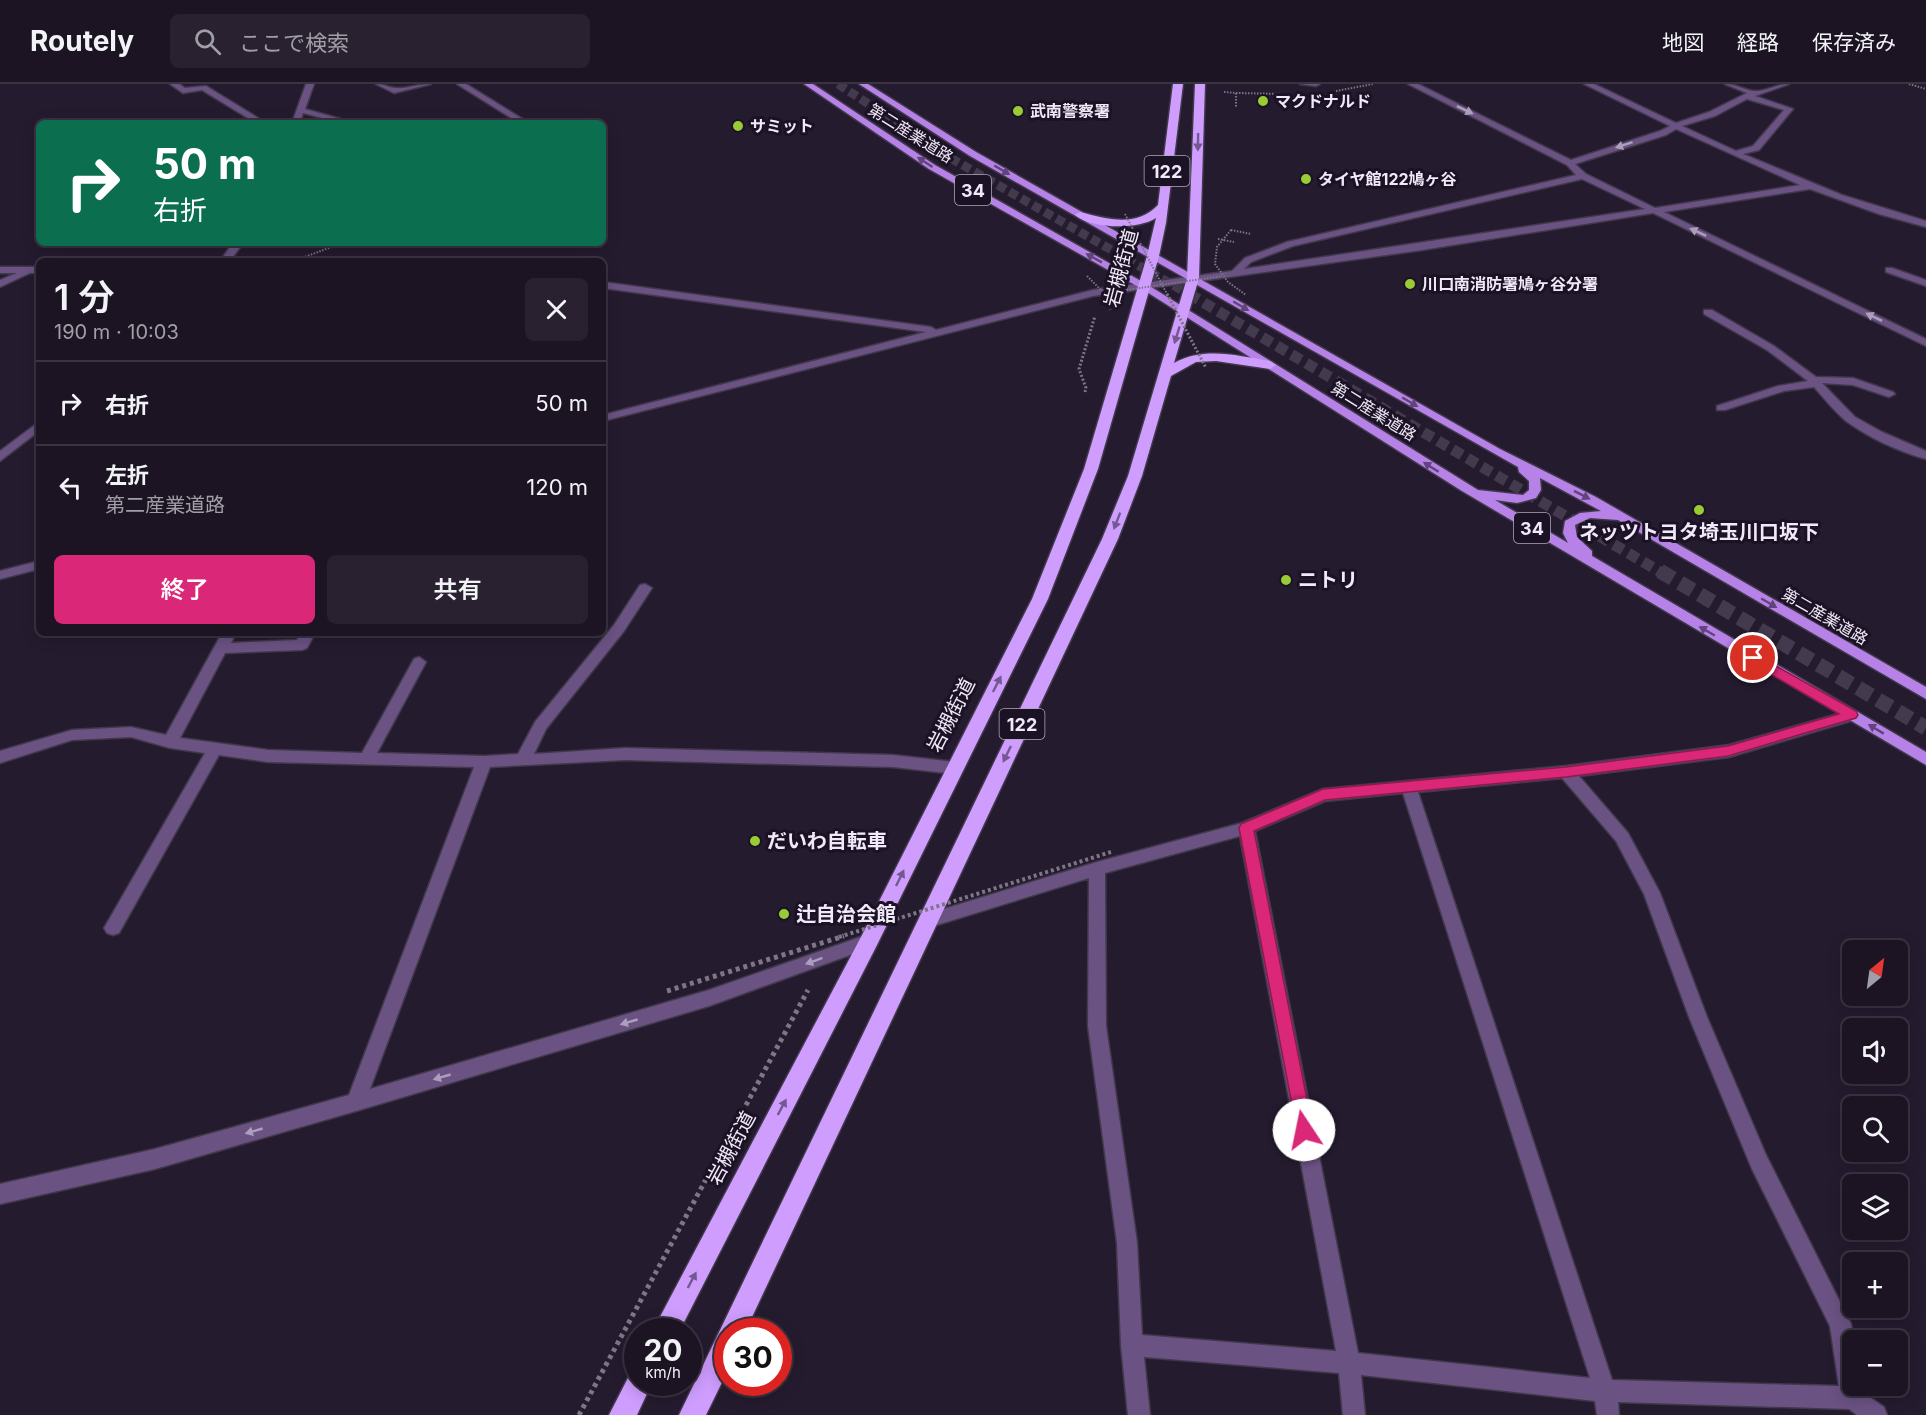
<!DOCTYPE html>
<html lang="ja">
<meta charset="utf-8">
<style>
body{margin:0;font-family:Inter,"Noto Sans JP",sans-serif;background:#292130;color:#f1f3f6;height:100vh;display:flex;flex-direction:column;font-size:22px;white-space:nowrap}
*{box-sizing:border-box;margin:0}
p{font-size:20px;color:#a09ea6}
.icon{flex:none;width:33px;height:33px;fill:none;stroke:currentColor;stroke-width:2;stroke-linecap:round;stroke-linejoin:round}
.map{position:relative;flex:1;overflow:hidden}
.side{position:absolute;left:36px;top:174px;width:570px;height:378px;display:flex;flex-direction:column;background:#1c1423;border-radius:9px;box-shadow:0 3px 15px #0003,0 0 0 2px #3a3341}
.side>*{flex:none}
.top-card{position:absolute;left:36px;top:36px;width:570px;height:126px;border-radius:9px;box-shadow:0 3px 15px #0003,0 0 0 2px #3a3341;background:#0b6e4f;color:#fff;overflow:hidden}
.needle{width:39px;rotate:29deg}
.controls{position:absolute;left:1842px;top:856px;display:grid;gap:12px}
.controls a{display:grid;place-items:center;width:66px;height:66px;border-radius:9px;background:#1c1423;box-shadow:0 3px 15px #0003,0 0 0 2px #3a3341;font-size:30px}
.speed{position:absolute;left:624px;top:1234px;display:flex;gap:12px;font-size:30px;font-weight:700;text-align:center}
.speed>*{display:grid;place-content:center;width:78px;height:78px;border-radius:50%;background:#1c1423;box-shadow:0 3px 15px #0003,0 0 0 2px #3a3341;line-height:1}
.speed small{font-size:15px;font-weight:400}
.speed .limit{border:9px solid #d22;background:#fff;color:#111}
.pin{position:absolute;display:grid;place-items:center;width:51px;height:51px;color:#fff;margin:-26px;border:3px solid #fff;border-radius:50%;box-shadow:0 2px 6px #0007}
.me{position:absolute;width:66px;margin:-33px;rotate:349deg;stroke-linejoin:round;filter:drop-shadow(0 0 4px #0008)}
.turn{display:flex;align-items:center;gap:21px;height:126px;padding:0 18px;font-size:27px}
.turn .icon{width:78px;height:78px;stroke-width:2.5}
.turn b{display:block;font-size:42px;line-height:51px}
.round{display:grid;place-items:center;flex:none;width:63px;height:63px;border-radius:9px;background:#292130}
.summary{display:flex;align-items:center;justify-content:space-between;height:102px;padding:0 18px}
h1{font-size:36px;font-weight:600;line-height:45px}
.cta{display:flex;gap:12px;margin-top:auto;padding:12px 18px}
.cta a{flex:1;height:69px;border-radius:9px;background:#db2777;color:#fff;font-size:24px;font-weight:600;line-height:69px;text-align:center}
.cta a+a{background:#292130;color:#f1f3f6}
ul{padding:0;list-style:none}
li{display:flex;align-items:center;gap:18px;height:84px;padding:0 18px;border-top:2px solid #3a3341}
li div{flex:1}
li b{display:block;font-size:22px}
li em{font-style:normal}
header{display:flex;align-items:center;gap:36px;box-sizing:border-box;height:84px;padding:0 30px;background:#1c1423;border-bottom:2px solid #3a3341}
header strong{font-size:28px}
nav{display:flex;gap:33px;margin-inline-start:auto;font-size:21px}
.search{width:420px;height:54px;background:#292130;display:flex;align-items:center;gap:15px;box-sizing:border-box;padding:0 21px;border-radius:9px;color:#a09ea6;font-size:22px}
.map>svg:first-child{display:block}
</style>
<header>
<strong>Routely</strong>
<div class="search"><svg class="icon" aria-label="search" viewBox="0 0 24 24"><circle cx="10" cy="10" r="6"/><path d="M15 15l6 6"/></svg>ここで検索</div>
<nav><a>地図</a><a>経路</a><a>保存済み</a></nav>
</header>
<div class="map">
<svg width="1926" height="1331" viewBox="0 0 1926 1331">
<rect width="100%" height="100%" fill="#251b2f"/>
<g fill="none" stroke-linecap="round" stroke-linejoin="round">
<!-- major-tunnel-far2 -->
<path stroke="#433a4d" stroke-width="9" stroke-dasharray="9 4.5" stroke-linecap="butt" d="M838 0 954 76 1192 212"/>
<!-- major-tunnel-far1 -->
<path stroke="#433a4d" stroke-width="11" stroke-dasharray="11 6" stroke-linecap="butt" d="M1189 210 1662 489"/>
<!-- major-tunnel -->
<path stroke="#433a4d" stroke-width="15" stroke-dasharray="15 8" stroke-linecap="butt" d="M1660 487 1926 644"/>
<!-- minor casing -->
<g stroke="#41384b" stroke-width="3">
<path id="minor" d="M170 0H179L185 4 206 2 266 39H256L202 6 183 9Z
M306 0H314L305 25 355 39H342L303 29 300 39H292Z
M376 0C384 0 389 4 396 4 405 5 420 0 431 0L394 9Z
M457 0H466L529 39H519Z
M1300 0H1320L1316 2Z
M1408 0H1418L1571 76 1660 47 1670 42 1584 0H1594L1676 39 1709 28 1747 9 1725 0C1736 0 1744 6 1754 7 1765 8 1777 0 1789 0L1755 12 1793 25 1759 66 1743 70 1842 111 1926 137V143L1879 130 1810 105 1664 128 1926 255V262L1653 129 1422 166 1093 212 603 337V331L926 248 603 204V198L931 243 936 246 1093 206 1232 187 1245 174 1287 158 1576 91 1567 81ZM1747 15 1784 26 1753 62 1736 67 1682 42 1715 32ZM1676 45 1800 101 1655 124 1586 90 1575 80 1666 51ZM1582 95 1645 125 1244 185 1251 178 1293 162Z
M233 159H243L230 177H220Z
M0 183H39V189H30L0 203V196L17 189H0Z
M1886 184H1892L1926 196V202L1886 188Z
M1704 226H1712L1774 262 1816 293 1853 294 1893 308 1895 310 1889 313 1853 301 1822 299 1855 333 1882 348 1926 367V375C1899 368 1868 353 1846 337 1834 327 1824 314 1814 303L1784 307 1725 326H1717V322L1778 302 1808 297 1767 266 1704 230Z
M39 338V347L0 377V367Z
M39 477V485L0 495V487Z
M645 500 652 504 624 547 546 645 534 670 625 664 893 671 955 678 960 680 963 684 960 688 955 690 893 683 625 676 490 683 370 1005 709 906 869 850 875 852 878 857 875 862 709 922 356 1027 155 1085 0 1120V1100L155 1065 349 1011 474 683 268 678 219 671 119 849 113 851 107 849 104 844 107 839 205 669 170 664 131 653 72 656 0 679V667L72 646 131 643 166 651 222 549H236L231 559 297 556 301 549H315L307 564 302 566 225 569 180 654 268 666 362 669 414 575 419 573 426 578 377 669 484 672 518 670 535 638 614 541 640 501Z
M1852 626 1859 631 1857 635 1729 673 1579 692 1628 749 1660 809 1707 933 1766 1071 1851 1240 1854 1257 1852 1302H1861L1862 1308 1884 1323 1887 1331H1857L1849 1325 1618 1318 1619 1331H1597L1595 1317 1361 1291 1365 1331H1343L1339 1289 1144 1273 1150 1331H1128L1121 1261 1117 1159 1088 942 1089 794 927 844 921 842 919 837 921 832 1097 778 1242 739 1323 705 1566 682 1729 661ZM1562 694 1616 757 1644 810 1689 933 1752 1085 1830 1242 1839 1302 1612 1296 1418 708ZM1403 709 1590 1294 1358 1269 1255 747 1325 717ZM1240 752 1336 1267 1142 1251 1137 1159 1106 942 1105 789Z"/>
</g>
<!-- major casing -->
<g stroke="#41384b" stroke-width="3">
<path id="major" d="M804 0H813L935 81 1148 201 1478 406 1523 411 1529 406V397L1519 388 1518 383 970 72 859 0H868L976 68 1500 365 1596 413 1926 603V615L1618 436 1590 434 1575 441 1577 453 1592 467V472L1926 668V681L1462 407 1142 205 929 85ZM1540 394 1601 427 1580 429 1565 437 1563 449 1568 459 1495 416 1517 419 1536 414 1541 406Z"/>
</g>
<!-- highway casing -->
<g stroke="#41384b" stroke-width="3">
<path id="highway" d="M1173 0H1183L1166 139 1159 172 1098 385 1048 515 876 863 679 1248H652L862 851 1032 515 1084 385 1147 172 1156 134C1137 146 1092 145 1075 131L1080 128C1107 135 1136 144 1158 121Z
M1195 0H1205L1199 194 1174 279C1205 262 1238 272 1270 277L1276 281 1270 285 1216 277 1196 278 1171 292 1142 392 1118 455 745 1248H728V1286L706 1331H679L1102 455 1128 392 1187 194Z
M638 1286V1299H652L637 1331H609L630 1290Z"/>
</g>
<!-- path-far2 -->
<path stroke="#7e7587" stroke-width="2" stroke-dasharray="1.5 1.5" stroke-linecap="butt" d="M1909 0 1926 5
M1336 7 1373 0
M1224 8 1236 9V23
M1236 9 1286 10
M1231 146 1251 150
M1218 155 1234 158
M294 177 342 159"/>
<!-- path-far1 -->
<path stroke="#7e7587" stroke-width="3" stroke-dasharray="2 2" stroke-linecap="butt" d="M1085 308 1086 304 1079 285 1095 232"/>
<!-- path -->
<path stroke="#7e7587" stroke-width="5" stroke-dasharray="4 4" stroke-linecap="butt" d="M579 1331 808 906"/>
<!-- minor -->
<use href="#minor" fill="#6a5283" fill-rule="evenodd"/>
<!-- major -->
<use href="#major" fill="#b682e7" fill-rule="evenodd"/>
<!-- highway -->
<use href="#highway" fill="#ce9dfe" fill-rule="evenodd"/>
<!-- path-bridge-far3 -->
<path stroke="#7e7587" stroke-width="2" stroke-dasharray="1.5 1.5" stroke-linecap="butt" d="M1125 130 1168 212
M1231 146 1217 163 1215 180 1228 198 1246 211
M1087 192 1107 212
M1106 209 1222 192"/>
<!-- path-bridge-far2 -->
<path stroke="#7e7587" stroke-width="3" stroke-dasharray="2 2" stroke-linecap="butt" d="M1106 210 1110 226
M1167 210 1206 284"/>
<!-- path-bridge-far1 -->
<path stroke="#7e7587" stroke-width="4" stroke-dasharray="3 3" stroke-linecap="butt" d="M839 853 1111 768"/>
<!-- path-bridge -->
<path stroke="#7e7587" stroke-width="5" stroke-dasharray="4 4" stroke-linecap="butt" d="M667 907 844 852"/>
</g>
<!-- one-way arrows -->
<defs><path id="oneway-solid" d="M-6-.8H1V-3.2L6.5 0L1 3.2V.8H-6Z" transform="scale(1.5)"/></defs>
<g fill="#ad9ebd">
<use href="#oneway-solid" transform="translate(1465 26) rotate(26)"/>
<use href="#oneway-solid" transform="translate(1624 61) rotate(162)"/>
<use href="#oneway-solid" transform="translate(1698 148) rotate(-155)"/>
<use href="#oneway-solid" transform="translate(1874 233) rotate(-154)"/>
<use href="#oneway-solid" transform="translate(814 877) rotate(160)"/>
<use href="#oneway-solid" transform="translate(629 938) rotate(164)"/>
<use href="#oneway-solid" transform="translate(442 993) rotate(164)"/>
<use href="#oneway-solid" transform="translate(254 1047) rotate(164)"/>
</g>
<g fill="#745892">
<use href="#oneway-solid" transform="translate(1198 58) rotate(91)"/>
<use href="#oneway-solid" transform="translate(1177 251) rotate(107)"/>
<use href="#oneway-solid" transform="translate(1117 437) rotate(111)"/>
<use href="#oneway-solid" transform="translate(997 600) rotate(-63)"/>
<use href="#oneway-solid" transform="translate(1007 670) rotate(116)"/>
<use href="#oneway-solid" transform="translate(900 794) rotate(-64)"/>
<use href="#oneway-solid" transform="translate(782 1023) rotate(-62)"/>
<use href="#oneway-solid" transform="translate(692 1196) rotate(-62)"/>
</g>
<g fill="#61447c">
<use href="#oneway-solid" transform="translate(925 78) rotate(-147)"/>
<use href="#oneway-solid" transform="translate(1002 86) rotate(30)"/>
<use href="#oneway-solid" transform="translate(1094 174) rotate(-151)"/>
<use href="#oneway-solid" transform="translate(1241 222) rotate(30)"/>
<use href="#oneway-solid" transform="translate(1410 318) rotate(30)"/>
<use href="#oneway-solid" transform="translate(1431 383) rotate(-148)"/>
<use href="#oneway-solid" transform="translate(1582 411) rotate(27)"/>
<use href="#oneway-solid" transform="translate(1769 519) rotate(30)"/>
<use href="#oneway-solid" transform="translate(1707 547) rotate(-150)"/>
<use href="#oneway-solid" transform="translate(1876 645) rotate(-149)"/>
</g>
<!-- route -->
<path fill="#db2777" stroke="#8e194d" stroke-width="1.5" d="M1753 569 1856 627 1858 631 1856 634 1728 672 1566 693 1325 716 1254 747 1313 1046 1310 1052 1304 1055 1298 1052 1239 744 1241 740 1323 705 1566 683 1728 662 1839 630 1748 577 1746 574 1748 570Z"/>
<!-- markers -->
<g fill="#99cb35" stroke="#1b1225" stroke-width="2">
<circle cx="1263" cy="17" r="6"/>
<circle cx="1018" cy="27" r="6"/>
<circle cx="738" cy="42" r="6"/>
<circle cx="1306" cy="95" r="6"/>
<circle cx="1410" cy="200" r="6"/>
<circle cx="1699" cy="426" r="6"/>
<circle cx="1286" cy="496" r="6"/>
<circle cx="755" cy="757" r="6"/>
<circle cx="784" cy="830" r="6"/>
</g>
<g text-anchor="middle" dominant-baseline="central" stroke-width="6" stroke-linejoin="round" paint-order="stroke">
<!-- far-poi labels -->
<g font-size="16" font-weight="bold" fill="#f0e9f7" stroke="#1b1225" text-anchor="start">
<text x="1275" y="17">マクドナルド</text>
<text x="1030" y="27">武南警察署</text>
<text x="750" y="42">サミット</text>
<text x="1318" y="95">タイヤ館122鳩ヶ谷</text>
<text x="1422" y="200">川口南消防署鳩ヶ谷分署</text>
</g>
<!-- far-street labels -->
<g font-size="16" fill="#f0e9f7" stroke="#1b1225">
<text transform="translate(911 49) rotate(32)">第二産業道路</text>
<text transform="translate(1374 327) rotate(32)">第二産業道路</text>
<text transform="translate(1825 532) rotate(30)">第二産業道路</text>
</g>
<!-- shield labels -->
<g fill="#1b1225" stroke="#b0a8b8" stroke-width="1.5">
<rect x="1144.5" y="72" width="45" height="30" rx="4.5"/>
<rect x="955" y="91" width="36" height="30" rx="4.5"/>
<rect x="1514" y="429" width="36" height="30" rx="4.5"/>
<rect x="999.5" y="625" width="45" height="30" rx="4.5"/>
</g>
<g font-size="18" font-weight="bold" fill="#f0e9f7">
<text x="1167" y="87">122</text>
<text x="973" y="106">34</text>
<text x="1532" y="444">34</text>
<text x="1022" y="640">122</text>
</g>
<!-- street labels -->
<g font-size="20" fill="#f0e9f7" stroke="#1b1225">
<text transform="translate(1121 184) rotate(-75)">岩槻街道</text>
<text transform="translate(951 631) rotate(-63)">岩槻街道</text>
<text transform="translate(731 1064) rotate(-62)">岩槻街道</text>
</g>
<!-- poi labels -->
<g font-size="20" font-weight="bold" fill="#f0e9f7" stroke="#1b1225" text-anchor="start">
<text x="1699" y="448" text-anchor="middle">ネッツトヨタ埼玉川口坂下</text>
<text x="1298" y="496">ニトリ</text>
<text x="767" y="757">だいわ自転車</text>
<text x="796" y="830">辻自治会館</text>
</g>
</g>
</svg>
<div class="controls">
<a><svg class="needle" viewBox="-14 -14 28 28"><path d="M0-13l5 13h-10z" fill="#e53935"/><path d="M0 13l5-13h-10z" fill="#a09ea6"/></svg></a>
<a><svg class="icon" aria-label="sound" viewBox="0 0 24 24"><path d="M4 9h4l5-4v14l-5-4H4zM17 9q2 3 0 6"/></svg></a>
<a><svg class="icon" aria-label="search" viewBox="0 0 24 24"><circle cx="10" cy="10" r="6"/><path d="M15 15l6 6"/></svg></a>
<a><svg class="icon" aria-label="layers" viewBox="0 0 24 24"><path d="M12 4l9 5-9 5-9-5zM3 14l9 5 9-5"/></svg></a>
<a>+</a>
<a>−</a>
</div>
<div class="speed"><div>20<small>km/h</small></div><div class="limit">30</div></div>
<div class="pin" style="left:1753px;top:574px;background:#d93025"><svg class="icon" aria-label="arrive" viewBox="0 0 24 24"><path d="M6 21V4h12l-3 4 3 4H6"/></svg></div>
<svg class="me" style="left:1304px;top:1046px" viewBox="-20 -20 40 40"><circle r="19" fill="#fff"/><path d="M0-13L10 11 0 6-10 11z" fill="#db2777"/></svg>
<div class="top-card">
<div class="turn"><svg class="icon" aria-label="right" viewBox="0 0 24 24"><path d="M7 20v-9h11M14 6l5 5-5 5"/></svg><div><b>50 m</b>右折</div></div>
</div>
<section class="side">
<div class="summary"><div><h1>1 分</h1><p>190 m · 10:03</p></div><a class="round"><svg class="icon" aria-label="close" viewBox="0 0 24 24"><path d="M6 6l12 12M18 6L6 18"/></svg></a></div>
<ul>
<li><svg class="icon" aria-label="right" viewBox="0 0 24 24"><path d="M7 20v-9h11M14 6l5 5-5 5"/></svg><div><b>右折</b></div><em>50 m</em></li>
<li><svg class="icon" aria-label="left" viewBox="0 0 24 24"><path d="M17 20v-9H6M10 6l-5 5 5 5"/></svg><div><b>左折</b><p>第二産業道路</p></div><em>120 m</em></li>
</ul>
<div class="cta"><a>終了</a><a>共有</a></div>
</section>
</div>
